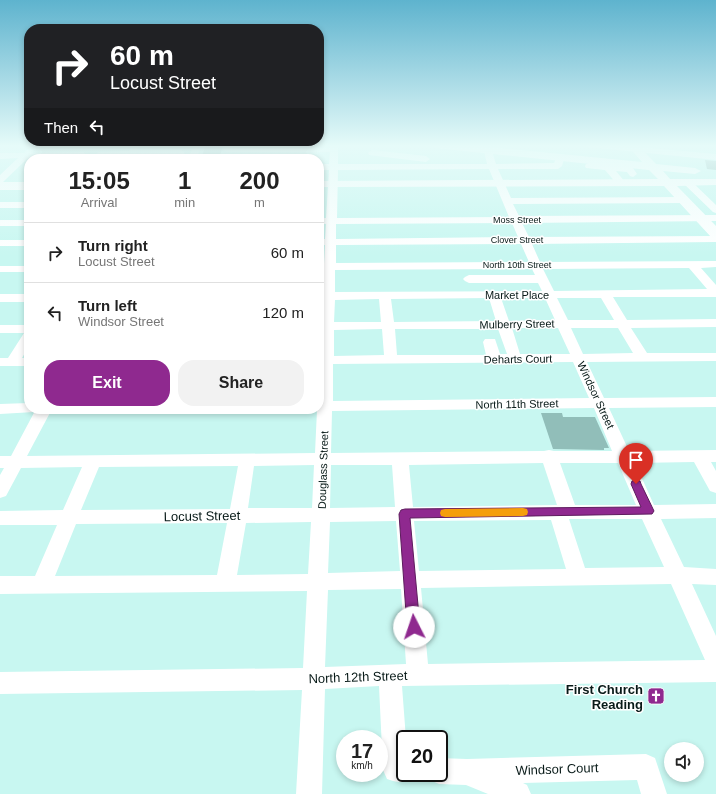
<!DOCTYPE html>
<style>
body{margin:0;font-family:Arial,sans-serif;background:#f2f2f2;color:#222;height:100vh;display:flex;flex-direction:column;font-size:15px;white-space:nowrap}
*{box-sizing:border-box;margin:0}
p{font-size:13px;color:#767676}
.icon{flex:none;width:22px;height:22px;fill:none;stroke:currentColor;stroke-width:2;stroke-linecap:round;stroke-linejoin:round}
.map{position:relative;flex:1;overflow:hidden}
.panel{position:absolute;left:24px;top:154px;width:300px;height:260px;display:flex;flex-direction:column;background:#fff;border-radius:16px;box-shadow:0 2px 6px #0003}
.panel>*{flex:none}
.hud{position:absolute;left:24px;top:24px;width:300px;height:122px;border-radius:16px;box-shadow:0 2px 6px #0003;background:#202124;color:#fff;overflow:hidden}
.buttons{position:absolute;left:664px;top:742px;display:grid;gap:8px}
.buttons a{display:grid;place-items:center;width:40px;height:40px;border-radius:50%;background:#fff;box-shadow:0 2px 6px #0003;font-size:20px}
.speed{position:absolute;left:336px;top:730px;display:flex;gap:8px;font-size:20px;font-weight:700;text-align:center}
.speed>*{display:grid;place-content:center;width:52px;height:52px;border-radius:50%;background:#fff;box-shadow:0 2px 6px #0003;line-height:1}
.speed small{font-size:10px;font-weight:400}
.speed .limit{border:2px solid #111;border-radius:6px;background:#fff;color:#111}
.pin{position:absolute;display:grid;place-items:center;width:34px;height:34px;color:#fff;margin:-41px -17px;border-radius:50% 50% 50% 0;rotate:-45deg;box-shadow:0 0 4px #0007}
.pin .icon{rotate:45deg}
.me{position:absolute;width:44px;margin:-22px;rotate:356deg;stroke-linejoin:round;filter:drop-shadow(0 0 3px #0008)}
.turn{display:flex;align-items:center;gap:14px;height:84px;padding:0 20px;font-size:18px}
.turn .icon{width:52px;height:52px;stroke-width:2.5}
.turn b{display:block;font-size:28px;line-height:34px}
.then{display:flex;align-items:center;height:38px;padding:0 20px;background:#0003;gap:8px;font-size:15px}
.eta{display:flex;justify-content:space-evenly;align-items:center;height:68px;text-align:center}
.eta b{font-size:24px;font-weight:800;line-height:28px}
.button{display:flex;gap:8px;margin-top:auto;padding:8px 20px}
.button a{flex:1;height:46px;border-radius:16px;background:#8f298f;color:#fff;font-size:16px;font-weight:800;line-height:46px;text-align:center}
.button a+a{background:#f2f2f2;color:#222}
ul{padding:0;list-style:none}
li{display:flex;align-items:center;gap:12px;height:60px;padding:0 20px;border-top:1px solid #e0e0e0}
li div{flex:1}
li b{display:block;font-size:15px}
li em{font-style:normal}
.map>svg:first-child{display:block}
</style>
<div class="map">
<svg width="716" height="794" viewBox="0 0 716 794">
<rect width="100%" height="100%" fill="#c8f7f1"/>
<!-- building -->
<path fill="#91beb9" d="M206 145H223L219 159 201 158Z
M705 160 716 161V170L707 169Z
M541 413H562L563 417H595L609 448H604V450L553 449Z"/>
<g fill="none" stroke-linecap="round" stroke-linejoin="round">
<!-- minor -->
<path fill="#fff" fill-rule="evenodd" d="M133 145H141L137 150H181L185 153 181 156H103L101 159H92L98 152 129 151Z
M194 145H202L196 159H188Z
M225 145H233L232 148H330V145H338V164H487L484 151 488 149 492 151 496 164 554 163 557 157 560 156 564 159 562 166 558 169H498L511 198 683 197 688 200 683 203 513 204 519 216 716 215V221L522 223 529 237 716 236V242L532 244 540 262 716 261V267L701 268 716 285V297H613L627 320 716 319V327L631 328 647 353H716V361L587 362 604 398 716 397V407L609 408 629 451 716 450V462H711L716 471V493L710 491 694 462 635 463 654 505 716 504V518L661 519 684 567 716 569V585L692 584 716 636V682L402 686 406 739H405V773H416L414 779C404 783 397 783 387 779L383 770 379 686 325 689 322 794H296L302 690 0 694V672L303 668 307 591 0 594V576H35L57 525H0V511L63 510 82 467 21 468 6 496 0 498V475L4 468H0V456H11L36 409H52L27 456 315 453 317 410 313 409H319V356L321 330H319V322H321L322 300H319V292H323L324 270H319V264H324L325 245H319V239H325L326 224H319V218H326L329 170H319V164H329L330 152H227L223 150ZM489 169 509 217 337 218 338 170ZM512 223 518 237 336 239V224ZM521 244 529 262 336 263V245ZM689 268 707 289 554 291 543 269ZM532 269 535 275H469L465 277 463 279 465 281 469 283H538L542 291 335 292V270ZM489 298 496 321 394 322 391 299ZM501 298H545L555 320 509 321ZM557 298H601L614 320H568ZM379 299 381 322H334L335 300ZM512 328H558L570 354H520ZM571 328H618L633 353 583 354ZM382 329 384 355 334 356V330ZM395 329H498L507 354H500L495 339H485L483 342 486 355H397ZM573 362 589 398 333 401V364ZM594 408 612 451H554L549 450 544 451 331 453 332 411ZM543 463 557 505 413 507 409 465ZM560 463H618L636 505H575ZM314 465 312 508H248L254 466ZM331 465H392L395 507 330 508ZM238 466 230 509 81 510 99 467ZM569 519H642L664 567 585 568ZM551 520 566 569 419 571 414 521ZM396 521 400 571 328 573 330 522ZM311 522 308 574 237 575 246 523ZM227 523 217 575 55 576 76 524ZM671 584 705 660 428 664 421 588ZM401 589 406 664 325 667 328 590Z
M584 145H617L716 154V160L588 147Z
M27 150H33V153L83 152 87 155 83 158H28L3 182 0 183V175L18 158 0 159V153H24Z
M372 150 426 156 430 159 426 162 369 155 368 153Z
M589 163 630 167 633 168 637 174 633 177 630 176 627 172 616 171 625 182 620 185 617 184 605 170 586 168 585 166 586 164Z
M687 179 690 180 716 205V213L713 212 684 184 682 182 684 180Z
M0 202H29V208H0Z
M0 220H29V226H0Z
M0 240H29V246H0Z
M0 266H29V272H0Z
M0 294H29V302H0Z
M0 325H29V346L22 358H29V366H0V358H8L24 333H0Z
M29 403V409H36L34 412 0 414V404Z
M646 754 655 758 667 794H641L637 780 523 783 527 785 531 794H488L466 785 439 784 430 780 427 773H439V758L467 759Z"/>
<!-- major -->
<path fill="#fff" fill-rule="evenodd" d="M430 145H469L642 162 627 145H638L656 164 695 168 701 171 695 174 663 171 670 179H716V185L677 186 716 226V238L711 237 664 186 319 187V181L658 179 649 170 435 148Z
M0 182H29V190H0Z"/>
</g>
<!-- sky -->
<linearGradient id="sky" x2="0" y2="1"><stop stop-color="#5eb3ce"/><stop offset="0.57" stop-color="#e6fbf9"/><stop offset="1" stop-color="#e6fbf9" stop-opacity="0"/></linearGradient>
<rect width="716" height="256" fill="url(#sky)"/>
<!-- route -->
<path fill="#8f298f" stroke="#5d1b5d" d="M636 480 640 481 641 484 654 511 652 514 410 518 420 627 418 631 414 633 409 631 407 627 399 514 401 510 405 509 641 507 631 484 632 481Z"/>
<!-- slow -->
<path fill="#f59e0b" d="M523 508 527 509 528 512 527 515 523 516 445 517 441 516 440 513 441 510 445 509Z"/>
<!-- icons -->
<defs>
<g id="church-square" transform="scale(0.9)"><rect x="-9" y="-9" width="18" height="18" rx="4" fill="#8f298f" stroke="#fff"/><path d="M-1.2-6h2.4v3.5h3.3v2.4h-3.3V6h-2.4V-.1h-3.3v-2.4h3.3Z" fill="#fff"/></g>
</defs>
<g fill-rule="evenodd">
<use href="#church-square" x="656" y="696"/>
</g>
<g text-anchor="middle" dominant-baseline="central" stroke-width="3" stroke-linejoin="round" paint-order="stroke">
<!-- far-street labels -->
<g font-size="9" fill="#081a18" stroke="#fff">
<text x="517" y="220">Moss Street</text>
<text x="517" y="240">Clover Street</text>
<text x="517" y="265">North 10th Street</text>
</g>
<!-- street labels -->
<g font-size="11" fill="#081a18" stroke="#fff">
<text x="517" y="295">Market Place</text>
<text transform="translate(517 324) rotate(-1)">Mulberry Street</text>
<text transform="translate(518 359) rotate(-1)">Deharts Court</text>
<text transform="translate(596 395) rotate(65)">Windsor Street</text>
<text transform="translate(517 404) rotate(-1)">North 11th Street</text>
<text transform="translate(323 470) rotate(-88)">Douglass Street</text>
</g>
<!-- near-street labels -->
<g font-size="13" fill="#081a18" stroke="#fff">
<text transform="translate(202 516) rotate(-1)">Locust Street</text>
<text transform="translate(358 677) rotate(-2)">North 12th Street</text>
<text transform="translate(557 769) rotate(-2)">Windsor Court</text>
</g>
<!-- near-poi labels -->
<g font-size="13" font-weight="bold" fill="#081a18" stroke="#fff" text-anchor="end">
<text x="643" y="689">First Church<tspan x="643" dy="15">Reading</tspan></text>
</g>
</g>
</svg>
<div class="buttons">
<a><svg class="icon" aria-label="sound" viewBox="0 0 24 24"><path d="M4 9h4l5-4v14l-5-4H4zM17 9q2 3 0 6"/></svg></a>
</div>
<div class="speed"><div>17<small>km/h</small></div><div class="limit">20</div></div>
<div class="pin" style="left:636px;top:484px;background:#d93025"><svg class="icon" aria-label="arrive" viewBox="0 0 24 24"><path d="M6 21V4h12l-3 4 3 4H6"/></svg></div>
<svg class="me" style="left:414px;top:627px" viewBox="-20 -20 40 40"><circle r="19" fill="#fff"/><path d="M0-13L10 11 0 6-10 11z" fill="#8f298f"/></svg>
<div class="hud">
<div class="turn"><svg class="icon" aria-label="right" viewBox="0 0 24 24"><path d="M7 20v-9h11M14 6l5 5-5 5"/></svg><div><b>60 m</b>Locust Street</div></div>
<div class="then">Then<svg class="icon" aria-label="left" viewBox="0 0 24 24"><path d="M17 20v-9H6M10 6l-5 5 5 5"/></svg></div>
</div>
<section class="panel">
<div class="eta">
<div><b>15:05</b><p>Arrival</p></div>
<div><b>1</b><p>min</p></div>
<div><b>200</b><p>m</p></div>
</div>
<ul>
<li><svg class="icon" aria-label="right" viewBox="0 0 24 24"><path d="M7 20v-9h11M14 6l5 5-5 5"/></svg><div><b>Turn right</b><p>Locust Street</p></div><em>60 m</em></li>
<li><svg class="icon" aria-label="left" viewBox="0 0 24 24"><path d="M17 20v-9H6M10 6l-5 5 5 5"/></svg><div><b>Turn left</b><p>Windsor Street</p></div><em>120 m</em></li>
</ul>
<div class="button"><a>Exit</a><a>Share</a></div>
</section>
</div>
